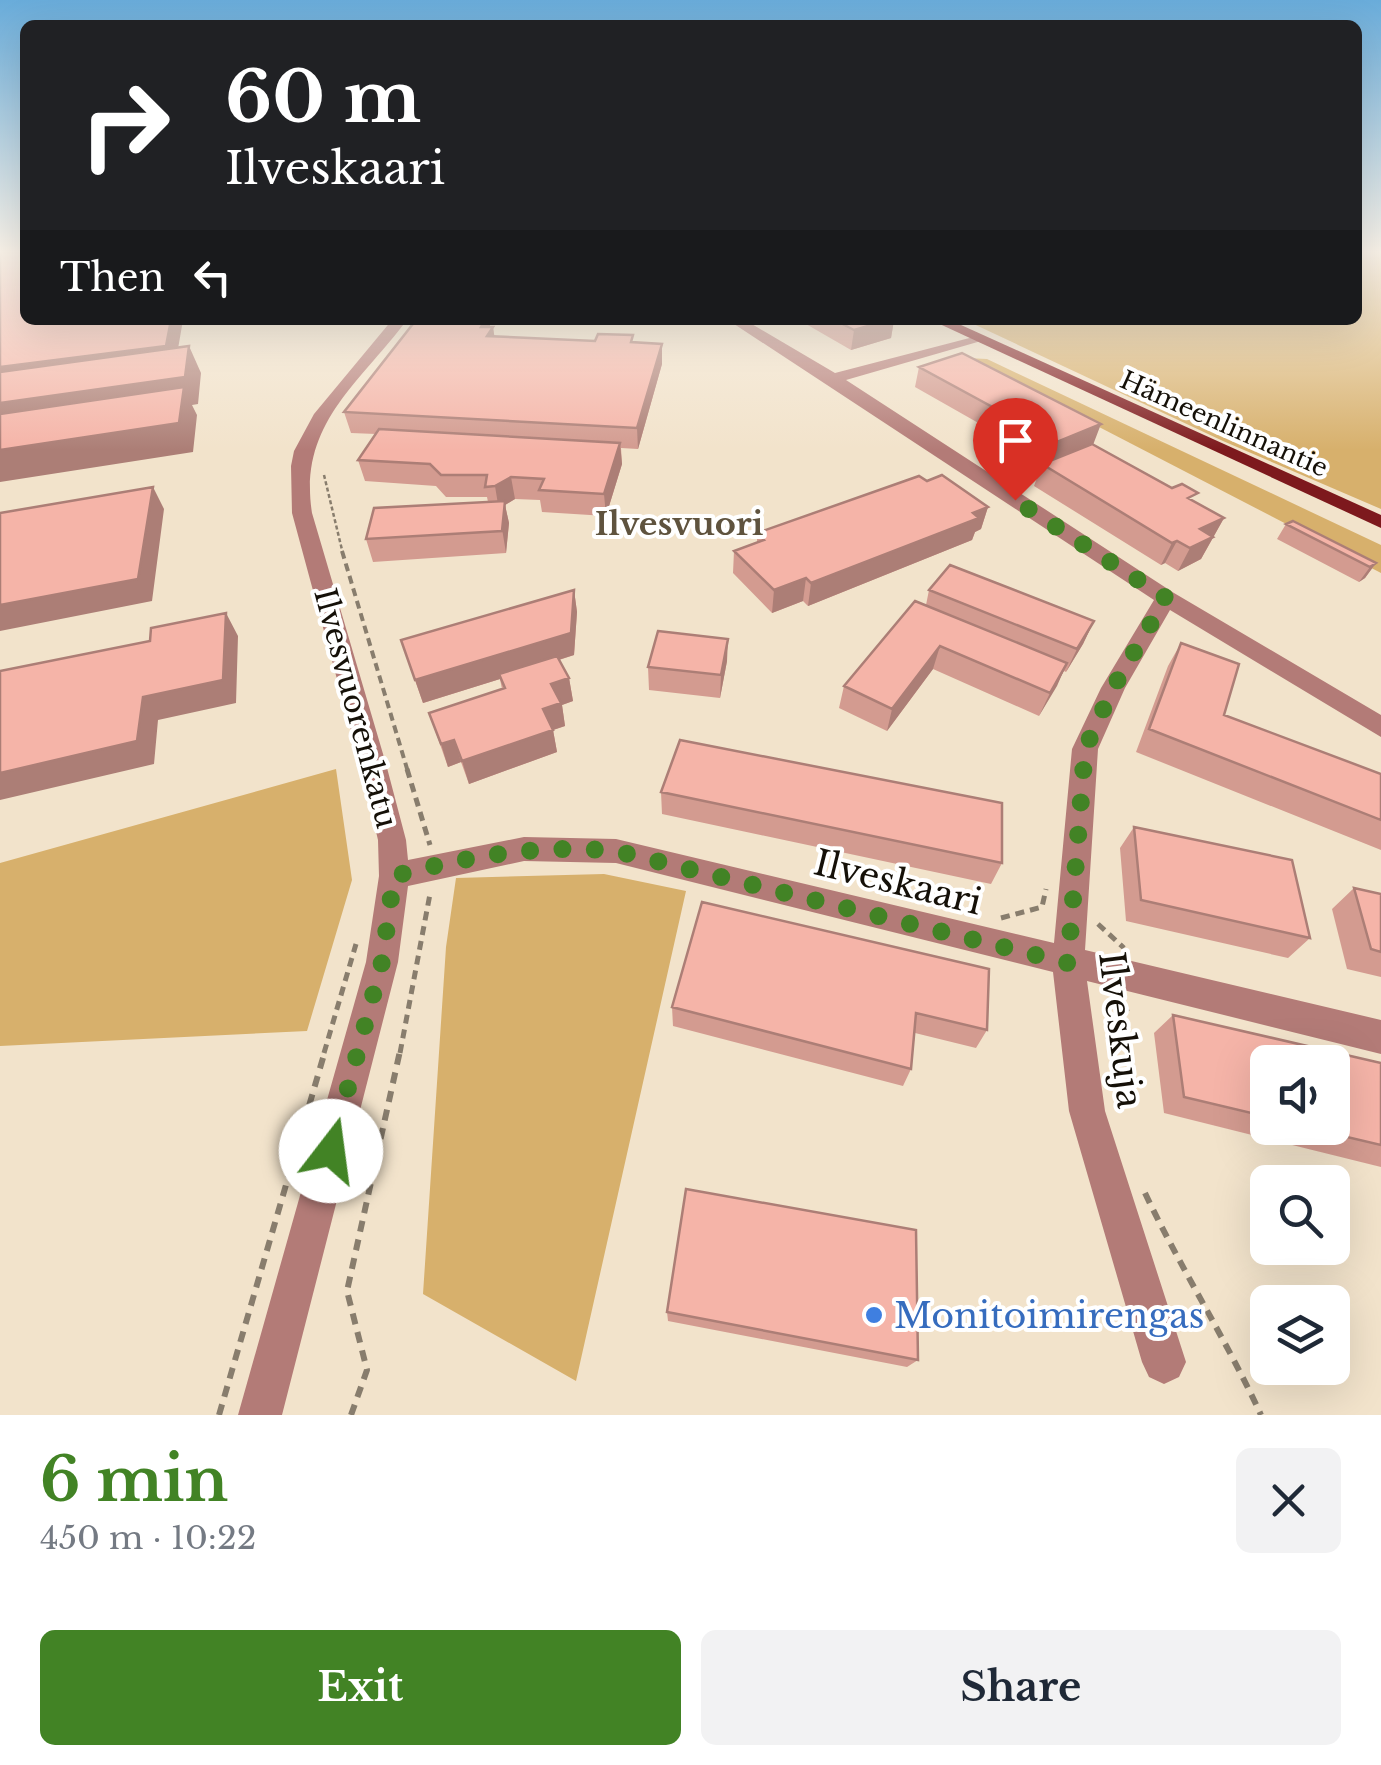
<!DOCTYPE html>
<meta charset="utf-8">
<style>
body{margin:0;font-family:"Libre Baskerville",serif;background:#f2f2f3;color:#1f2937;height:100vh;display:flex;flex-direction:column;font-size:38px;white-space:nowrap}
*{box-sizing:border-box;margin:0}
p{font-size:32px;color:#747a83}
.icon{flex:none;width:55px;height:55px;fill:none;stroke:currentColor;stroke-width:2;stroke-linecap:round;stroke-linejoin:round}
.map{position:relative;height:1415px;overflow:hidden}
.panel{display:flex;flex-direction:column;background:#fff;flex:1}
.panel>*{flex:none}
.guide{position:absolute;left:20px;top:20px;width:1342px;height:305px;border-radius:15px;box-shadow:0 10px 40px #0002;background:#202124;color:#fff;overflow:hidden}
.fabs{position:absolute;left:1250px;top:1045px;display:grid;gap:20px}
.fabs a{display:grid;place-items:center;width:100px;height:100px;border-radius:15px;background:#fff;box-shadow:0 10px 40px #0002;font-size:50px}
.pin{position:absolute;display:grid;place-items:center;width:85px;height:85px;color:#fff;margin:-102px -42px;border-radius:50% 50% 50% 0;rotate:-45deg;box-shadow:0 0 10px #0007}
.pin .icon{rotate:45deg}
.me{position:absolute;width:110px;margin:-55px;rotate:15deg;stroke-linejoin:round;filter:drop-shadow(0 0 8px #0008)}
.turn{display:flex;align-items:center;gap:35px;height:210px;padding:0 40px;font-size:45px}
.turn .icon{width:130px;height:130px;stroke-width:2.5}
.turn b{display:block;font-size:70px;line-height:85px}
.then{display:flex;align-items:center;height:95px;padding:0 40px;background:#0003;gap:20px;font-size:38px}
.round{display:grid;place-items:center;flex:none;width:105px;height:105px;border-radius:15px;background:#f2f2f3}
.summary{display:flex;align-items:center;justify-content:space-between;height:170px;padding:0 40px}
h1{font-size:60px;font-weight:800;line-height:75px;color:#428325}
.cta{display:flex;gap:20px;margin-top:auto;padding:20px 40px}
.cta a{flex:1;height:115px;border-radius:15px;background:#428325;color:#fff;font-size:40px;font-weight:800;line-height:115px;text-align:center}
.cta a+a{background:#f2f2f3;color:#1f2937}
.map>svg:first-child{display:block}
</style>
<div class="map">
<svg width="1381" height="1415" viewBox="0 0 1381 1415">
<rect width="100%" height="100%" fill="#f2e3cb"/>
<!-- forest -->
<path fill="#d7b06c" d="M1358 252H1381V509L1223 441 965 320H1358Z
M966 358 987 359 1381 545V573Z
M336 769 352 880 307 1031 0 1046V863Z
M604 874 686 891 576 1381 423 1294 446 947 456 878Z"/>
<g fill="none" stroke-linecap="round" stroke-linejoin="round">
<!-- path-far3 -->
<path stroke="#887d6d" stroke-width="2.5" stroke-dasharray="4 2.5" stroke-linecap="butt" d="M324 475 343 554"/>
<!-- path-far2 -->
<path stroke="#887d6d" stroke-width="4" stroke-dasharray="8 5" stroke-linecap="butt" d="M342 551 408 772"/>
<!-- path-far1 -->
<path stroke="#887d6d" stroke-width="5" stroke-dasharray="9 6" stroke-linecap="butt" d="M407 769 430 845
M1001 918 1042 907 1046 889
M1098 924 1124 948
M1108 1039 1110 1024 1132 1005
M324 1053 356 944
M400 1053 430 894"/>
<!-- path -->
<path stroke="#887d6d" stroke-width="6" stroke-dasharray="11 8" stroke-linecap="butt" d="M1145 1193C1181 1269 1226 1339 1261 1415
M219 1415 325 1051
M351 1415 367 1370 347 1291 400 1051"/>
<!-- minor -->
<path fill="#b37b77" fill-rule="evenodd" d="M392 320H407C359 384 298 424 312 513L386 764 406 840 408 860 524 837 616 839 1054 943 1072 749 1101 688 1154 600 728 320H745L835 373 981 335V341L846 380 1174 593 1381 715V737L1170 610 1125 688 1098 749 1085 950 1381 1020V1054L1087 981 1105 1111 1186 1362 1179 1377 1164 1384 1149 1377 1142 1362 1069 1111 1053 972 616 863 524 861 408 886 398 962 282 1415H238L366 962 379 876 378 840 360 764 292 513 291 466 294 451 314 414Z"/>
<!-- major -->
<path fill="#7d191d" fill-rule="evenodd" d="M931 320H950L1381 515V528Z"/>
</g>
<!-- wall -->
<path fill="#d39b90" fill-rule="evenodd" d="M416 320H489L490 327H493L494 336 662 344V364L638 449 621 448 622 464 606 516 542 512 540 500 515 499 505 505 509 523 506 553 373 562 366 539 488 502 487 497H446L436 486 365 481 358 460 376 434 351 433 344 412Z
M799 320H894L891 338 851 350Z
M919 367 1093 444 1224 518 1201 559 1178 571 1165 563 1161 565 1034 486 1042 464 1047 462 915 387Z
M927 481 988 507 981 529 975 532 972 540 808 606 803 601 772 613 733 573 734 551 757 543V533Z
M1286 524 1376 563 1365 578 1359 582 1277 539Z
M574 590 577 612 574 655 559 660 569 678 573 701 562 705 565 726 553 730 557 752 469 784 461 762 448 767 429 713 502 689 500 679 423 703 401 640Z
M929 590 1094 621 1083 644 1066 672 1064 671 1039 716 933 669 887 731 839 708 844 686 926 605Z
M1181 643 1224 715 1381 774V850L1136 752 1168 666Z
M727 661 720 698 649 690 648 667Z
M661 792 1002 863 991 884 662 814Z
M1134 827 1310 938 1288 958 1126 921 1120 848Z
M1354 888 1381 894V977L1347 969 1332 909Z
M702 902 987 1030 976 1048 915 1033 911 1069 903 1086 673 1026 672 1007Z
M1173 1015 1381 1063V1167L1164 1113 1154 1033ZM1268 1062 1332 1128H1268Z
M667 1312 918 1360 907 1367 668 1321Z"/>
<!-- shaded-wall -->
<path fill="#ac7e76" d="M171 320H183L175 366 0 390V367Z
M485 320H489L491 331 493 327 496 347 481 327Z
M889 320H894L891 338 851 350 854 330Z
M662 344V364L638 449 637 428Z
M189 346 201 373 198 404 192 405 197 415 193 452 0 482V403Z
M1101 424 1093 445 1049 464 1057 442Z
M620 443 622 464 606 516 604 494Z
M511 477 515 499 505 505 509 523 506 553 495 486Z
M153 487 164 509 152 601 0 631V605Z
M988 507 981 529 975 532 972 540 808 606 811 583Z
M1224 518 1201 559 1178 571 1200 529Z
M1177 541 1165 563 1161 565 1172 543Z
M1376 563 1365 578 1359 582 1370 567Z
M806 578 803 601 772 613 774 590Z
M574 590 577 612 574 655 501 678 499 674 500 679 423 703 415 680Z
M226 613 238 636 236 703 158 720 154 764 0 800V773L143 697Z
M1094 621 1083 644 1066 672 1077 649Z
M728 639 727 661 720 698 721 675Z
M940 646 933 669 887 731 892 709Z
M1067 663 1057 686 1039 716 1050 693Z
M569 678 573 701 562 705 565 726 547 732 543 709 551 684Z
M553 730 557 752 469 784 462 761Z
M454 740 461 762 448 767 441 744Z"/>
<!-- building -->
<path fill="#f5b4a8" stroke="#ac7e76" stroke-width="2.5" d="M0 252H25V320H171L166 346 0 367Z
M416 320H485L481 327H493L487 336 595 341 598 334 633 335 631 342 662 344 637 428 344 412Z
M835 320H889L854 330Z
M189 346 185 377 0 403V372Z
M962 353 1101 424 1057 442 919 367Z
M184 387 179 423 0 450V414Z
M379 429 620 443 604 494 539 490 544 479 511 477 495 486 485 487 487 475H441L430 464 358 460Z
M1092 444 1172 488 1182 484 1198 493 1188 498 1224 518 1200 529 1213 537 1190 548 1177 541 1172 543 1042 464Z
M942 475 988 507 973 513 979 518 811 583 806 578 774 590 734 551 764 540 757 533 919 476 927 481Z
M153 487 138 579 0 605V513Z
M505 501 502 531 366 539 374 508Z
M1293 521 1376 563 1370 567 1286 524Z
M950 565 1094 621 1077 649 929 590Z
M574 590 571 633 415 680 401 640Z
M915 601 1067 663 1050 693 940 646 892 709 844 686Z
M226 613 223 680 143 697 137 741 0 773V671L150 641 151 628Z
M658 631 728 639 721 675 648 667Z
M1181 643 1239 664 1224 715 1381 774V820L1149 729Z
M557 656 569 678 551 684 561 703 543 709 553 730 462 761 454 740 441 744 429 713 505 688 499 674Z
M680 740 1002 803V863L661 792Z
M1134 827 1292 860 1310 938 1141 900Z
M1354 888 1381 894V952L1371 949Z
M702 902 989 969 987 1030 916 1013 911 1069 672 1007Z
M1173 1015 1381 1063V1145L1309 1128H1332V1062H1268V1117L1184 1097Z
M686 1189 916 1230 918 1360 667 1312Z"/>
<!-- sky -->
<linearGradient id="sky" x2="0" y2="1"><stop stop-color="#69acda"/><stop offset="0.56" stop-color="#f9f2e8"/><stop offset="1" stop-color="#f9f2e8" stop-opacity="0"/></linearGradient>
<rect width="1381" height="450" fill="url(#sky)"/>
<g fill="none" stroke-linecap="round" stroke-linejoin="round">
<!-- route -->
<path stroke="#428325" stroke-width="18" stroke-dasharray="0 32.4" d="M331 1151 382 962 394 876C468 856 540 844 616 851L1068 963 1085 749 1113 688 1166 598 1015 500"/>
</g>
<!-- markers -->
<circle fill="#3f7fe0" stroke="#fff" stroke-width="4" cx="874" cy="1315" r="10"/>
<g text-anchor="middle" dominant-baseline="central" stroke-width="8" stroke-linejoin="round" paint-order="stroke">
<!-- far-street labels -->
<g font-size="25" fill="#151008" stroke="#fff">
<text transform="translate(1224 424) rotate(24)">Hämeenlinnantie</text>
</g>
<!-- street labels -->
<g font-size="30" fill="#151008" stroke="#fff">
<text transform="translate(356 708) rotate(75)">Ilvesvuorenkatu</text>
</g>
<!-- far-district labels -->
<g font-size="32" font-weight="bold" fill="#5f533e" stroke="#fff">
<text x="679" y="524">Ilvesvuori</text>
</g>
<!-- near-street labels -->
<g font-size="35" fill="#151008" stroke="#fff">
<text transform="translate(898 882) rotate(14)">Ilveskaari</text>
<text transform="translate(1121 1030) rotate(83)">Ilveskuja</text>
</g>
<!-- near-shop labels -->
<g font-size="35" fill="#366cbe" stroke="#fff" text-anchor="start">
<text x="894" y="1315">Monitoimirengas</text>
</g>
</g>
</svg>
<div class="fabs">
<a><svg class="icon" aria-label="sound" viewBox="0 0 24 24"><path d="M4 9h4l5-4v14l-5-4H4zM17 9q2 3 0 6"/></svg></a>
<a><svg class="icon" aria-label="search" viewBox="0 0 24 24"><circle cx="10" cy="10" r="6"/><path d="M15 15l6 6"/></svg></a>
<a><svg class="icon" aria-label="layers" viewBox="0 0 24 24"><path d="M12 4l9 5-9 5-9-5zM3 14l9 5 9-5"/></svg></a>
</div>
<div class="pin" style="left:1015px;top:500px;background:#d93025"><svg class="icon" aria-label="arrive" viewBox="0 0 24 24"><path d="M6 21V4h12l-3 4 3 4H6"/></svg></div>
<svg class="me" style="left:331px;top:1151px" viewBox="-20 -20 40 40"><circle r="19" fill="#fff"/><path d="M0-13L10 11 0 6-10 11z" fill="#428325"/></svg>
<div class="guide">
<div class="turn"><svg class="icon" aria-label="right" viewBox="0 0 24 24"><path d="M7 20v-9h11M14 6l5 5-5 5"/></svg><div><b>60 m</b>Ilveskaari</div></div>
<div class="then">Then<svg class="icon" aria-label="left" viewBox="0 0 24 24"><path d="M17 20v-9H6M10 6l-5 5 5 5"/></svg></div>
</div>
</div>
<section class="panel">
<div class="summary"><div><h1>6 min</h1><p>450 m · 10:22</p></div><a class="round"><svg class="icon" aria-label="close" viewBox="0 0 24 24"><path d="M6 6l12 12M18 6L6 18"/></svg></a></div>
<div class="cta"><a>Exit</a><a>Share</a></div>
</section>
